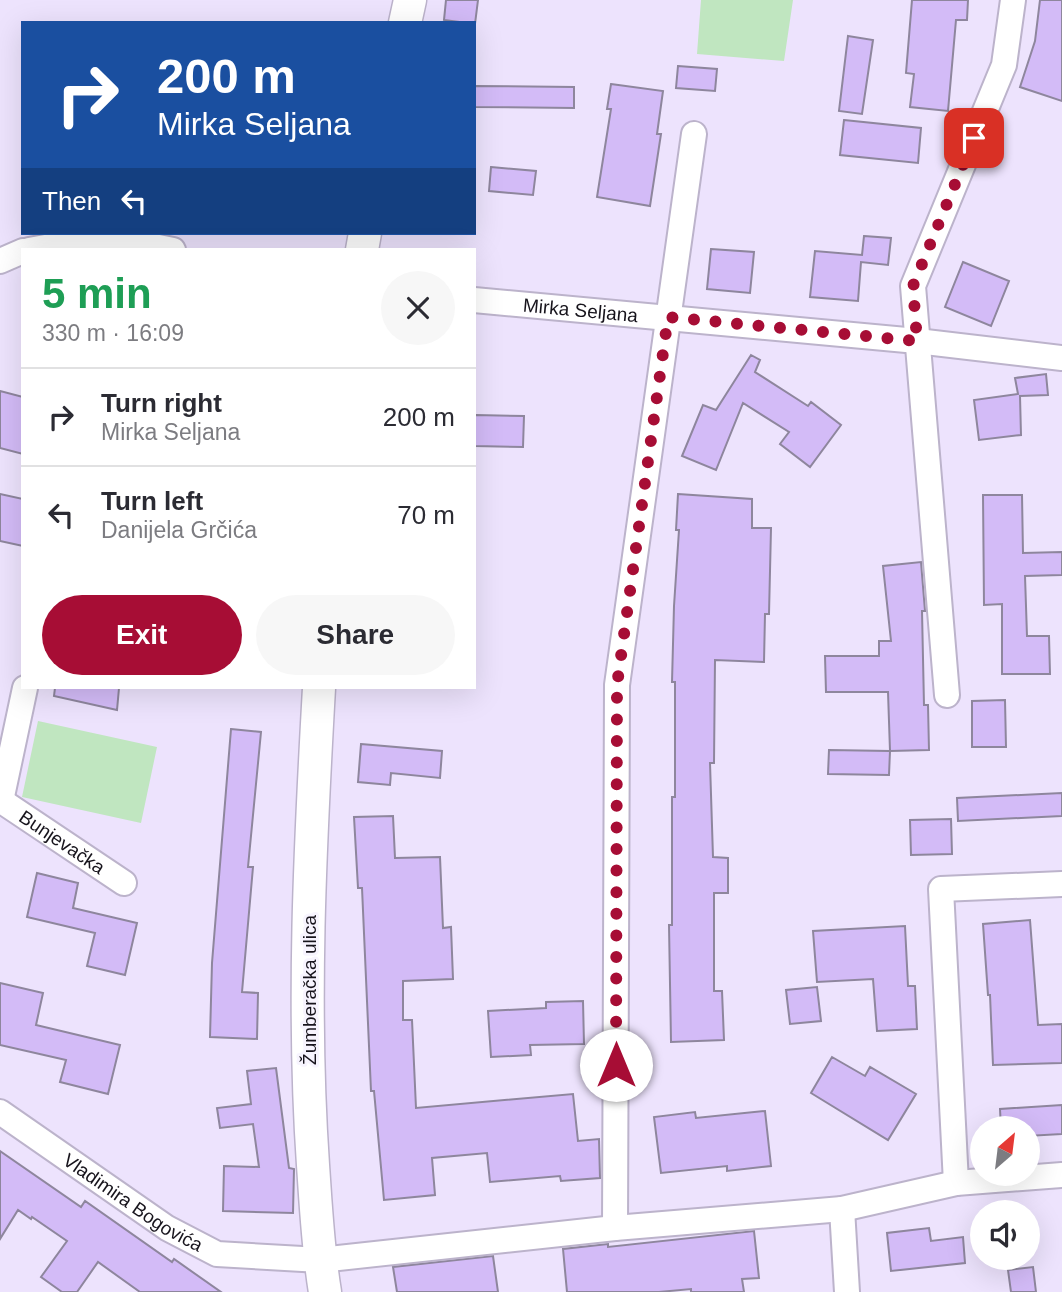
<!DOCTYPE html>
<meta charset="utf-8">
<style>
body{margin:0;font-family:Helvetica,sans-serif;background:#f7f7f7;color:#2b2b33;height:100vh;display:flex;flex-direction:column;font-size:26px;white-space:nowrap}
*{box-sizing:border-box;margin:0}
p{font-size:23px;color:#7c7c81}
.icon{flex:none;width:38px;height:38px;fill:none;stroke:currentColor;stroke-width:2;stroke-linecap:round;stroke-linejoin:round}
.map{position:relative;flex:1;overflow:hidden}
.side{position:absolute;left:21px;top:248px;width:455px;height:441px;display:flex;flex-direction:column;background:#fff;border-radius:0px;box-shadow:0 7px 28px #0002}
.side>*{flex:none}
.guide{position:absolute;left:21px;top:21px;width:455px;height:214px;border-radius:0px;box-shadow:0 7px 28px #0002;background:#1a4fa0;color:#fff;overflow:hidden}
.needle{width:46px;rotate:28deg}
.buttons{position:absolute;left:970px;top:1116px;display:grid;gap:14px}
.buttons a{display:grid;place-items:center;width:70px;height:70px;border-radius:50%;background:#fff;box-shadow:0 7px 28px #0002;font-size:35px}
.pin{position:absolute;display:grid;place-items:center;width:60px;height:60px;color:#fff;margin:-30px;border-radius:14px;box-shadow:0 4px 10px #0006}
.me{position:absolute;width:77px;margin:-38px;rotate:0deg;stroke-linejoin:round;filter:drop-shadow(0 0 5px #0008)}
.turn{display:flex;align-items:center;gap:24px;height:147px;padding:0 21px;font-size:32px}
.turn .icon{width:91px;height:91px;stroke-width:2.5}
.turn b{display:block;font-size:49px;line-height:60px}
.then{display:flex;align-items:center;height:66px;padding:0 21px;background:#0003;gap:14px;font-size:26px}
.round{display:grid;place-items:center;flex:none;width:74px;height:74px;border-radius:37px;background:#f7f7f7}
.head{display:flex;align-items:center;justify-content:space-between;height:119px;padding:0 21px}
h1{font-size:42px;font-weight:800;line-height:52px;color:#1e9e55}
.cta{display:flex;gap:14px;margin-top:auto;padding:14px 21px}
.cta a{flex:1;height:80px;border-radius:42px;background:#a70d35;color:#fff;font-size:28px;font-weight:800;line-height:80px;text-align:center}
.cta a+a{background:#f7f7f7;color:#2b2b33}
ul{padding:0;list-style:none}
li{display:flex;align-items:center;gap:21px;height:98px;padding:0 21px;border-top:2px solid #e1e1e2}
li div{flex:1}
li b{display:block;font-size:26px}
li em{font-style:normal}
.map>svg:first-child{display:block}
</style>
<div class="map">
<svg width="1062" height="1292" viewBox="0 0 1062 1292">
<rect width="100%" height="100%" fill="#ede3fd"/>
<!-- green -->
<path fill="#c0e6c0" d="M701 0H793L784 61 697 54Z
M38 721 157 747 141 823 22 797Z"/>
<!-- building -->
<path fill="#d3bbf7" stroke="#8e869d" stroke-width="2" d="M446 0H478L475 24 444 20Z
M912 0H968L967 20H956L948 111 910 107 914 74 906 73Z
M1040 0H1062V101L1020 87 1035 41Z
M848 36 873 40 862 114 839 111Z
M678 66 717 69 715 91 676 88Z
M611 84 663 91 657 134H661L650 206 597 197 611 109H607Z
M474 86 574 87V108L474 107Z
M844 120 921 128 918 163 840 155Z
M491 167 536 171 533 195 489 191Z
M864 236 891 238 888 265 861 262 858 301 810 297 815 251 862 255Z
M711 249 754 252 750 293 707 289Z
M963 262 1009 281 991 326 945 307Z
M751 355 760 360 755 372 808 406 811 402 841 425 810 467 780 444 789 432 743 403 716 470 682 456 703 405 716 410Z
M1046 374 1048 395 1020 396 1021 435 979 440 974 400 1018 394 1015 378Z
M0 391 23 397V454L0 448Z
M475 415 524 416 523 447 475 446Z
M0 494 23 499V546L0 541Z
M678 494 752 499V528H771L769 614H765L764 662 715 660 714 763H710L713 857 728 858V893H714V991H722L724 1040 671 1042 669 925H672V797H675V682H672L674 606 679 530H676Z
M983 495H1022L1023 553 1062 552V575L1025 576 1027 636H1049L1050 674H1002V604L984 605Z
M921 562 925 611H922L924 705H928L929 750 890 751 888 692H826L825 656H879V641H891L883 566Z
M55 688H119L117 710 54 696Z
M1005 700 1006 747H972V701Z
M231 729 261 732 248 867H253L242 992 258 993 257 1039 210 1037 212 963Z
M361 744 442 751 440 778 391 773 390 785 358 782Z
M829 750 890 751 889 775 828 774Z
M1062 793V816L958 821 957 798Z
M393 816 395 858 440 857 443 928 451 927 453 979 403 981V1020H412L416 1108 573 1094 578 1141 599 1139 600 1178 561 1181 560 1176 490 1182 487 1153 432 1158 435 1195 384 1200 374 1091H371L362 888H358L354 817Z
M951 819 952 854 911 855 910 820Z
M37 873 78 883 73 908 137 923 125 975 87 966 95 933 27 917Z
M1030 920 1038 1025 1062 1024V1063L993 1065 990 995H988L983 924Z
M905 926 908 986H915L917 1029 877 1031 873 979 817 982 813 931Z
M0 983 43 993 36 1025 120 1045 108 1094 60 1082 66 1060 0 1045Z
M817 987 821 1021 790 1024 786 990Z
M583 1001 584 1044 530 1045 531 1055 491 1057 488 1011 546 1008V1002Z
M832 1057 865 1076 870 1067 916 1094 888 1140 811 1093Z
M276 1068 289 1168 294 1169 293 1213 223 1211 224 1166 259 1167 253 1124 220 1128 217 1108 251 1104 247 1071Z
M1062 1105V1134L1027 1136V1129H1001L1000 1109Z
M765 1111 771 1166 727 1171V1166L661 1173 654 1117 695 1112 696 1118Z
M0 1151 81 1207 85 1201 172 1262 174 1259 221 1292H140L98 1262 77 1292H62L41 1277 67 1241 32 1217 31 1219 18 1210 0 1239Z
M929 1228 931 1241 963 1237 965 1263 891 1271 887 1233Z
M754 1231 759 1278 742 1279 744 1292H691V1289L659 1292H567L563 1249 608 1244V1247Z
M493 1256 498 1292H397L393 1267Z
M1033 1267 1036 1292H1011L1008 1270Z"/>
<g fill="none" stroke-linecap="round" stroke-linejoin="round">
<!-- minor casing -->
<g stroke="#bcb3cb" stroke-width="28">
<g id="minor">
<path d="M29 250 105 236 173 250"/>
<path d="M0 261 23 251"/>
<path id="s1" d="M474 300 917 341 1062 358"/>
<path d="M947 695 913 286 1004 65 1013 0"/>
<path id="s2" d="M0 800 124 883"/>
<path d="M1 801 25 688"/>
<path id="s3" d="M0 1112 167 1228 217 1254 320 1260 615 1228 842 1209 956 1183 1062 1175"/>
<path d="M956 1183 941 889 1062 884"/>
<path d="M842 1209 847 1292"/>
<path d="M615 1228 617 685 694 134"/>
</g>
</g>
<!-- major casing -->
<g stroke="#bcb3cb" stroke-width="35">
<path id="major" d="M405 23 410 0
M362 250 365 233
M319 688C310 847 302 1006 313 1165 316 1208 318 1250 325 1292"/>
</g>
<!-- minor -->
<use href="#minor" stroke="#fff" stroke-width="24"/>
<!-- major -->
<use href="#major" stroke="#fff" stroke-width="32"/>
</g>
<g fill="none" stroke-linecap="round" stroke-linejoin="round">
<!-- route -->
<path stroke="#a70d35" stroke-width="12" stroke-dasharray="0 21.6" d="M616 1065 617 685 668 317 917 341 913 286 974 138"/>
</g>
<g text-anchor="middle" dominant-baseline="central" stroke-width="6" stroke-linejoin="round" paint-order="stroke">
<!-- street labels -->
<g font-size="19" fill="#17141c" stroke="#f7f4fe">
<text stroke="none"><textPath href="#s1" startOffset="107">Mirka Seljana</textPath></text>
<text stroke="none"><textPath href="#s2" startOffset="75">Bunjevačka</textPath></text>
<text transform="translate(309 990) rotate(-90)">Žumberačka ulica</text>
<text stroke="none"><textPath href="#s3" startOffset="161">Vladimira Bogovića</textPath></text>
</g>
</g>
</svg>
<div class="buttons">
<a><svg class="needle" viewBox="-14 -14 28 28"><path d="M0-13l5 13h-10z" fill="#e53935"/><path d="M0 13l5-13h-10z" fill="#7c7c81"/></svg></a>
<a><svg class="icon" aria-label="sound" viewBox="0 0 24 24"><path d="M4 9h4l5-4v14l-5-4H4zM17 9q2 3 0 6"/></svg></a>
</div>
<div class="pin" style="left:974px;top:138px;background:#d93025"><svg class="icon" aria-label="arrive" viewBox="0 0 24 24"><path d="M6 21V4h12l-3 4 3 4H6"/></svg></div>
<svg class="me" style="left:616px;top:1065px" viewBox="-20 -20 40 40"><circle r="19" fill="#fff"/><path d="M0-13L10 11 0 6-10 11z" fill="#a70d35"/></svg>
<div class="guide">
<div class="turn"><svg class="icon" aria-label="right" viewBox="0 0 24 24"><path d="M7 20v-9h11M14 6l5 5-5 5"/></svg><div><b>200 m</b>Mirka Seljana</div></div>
<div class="then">Then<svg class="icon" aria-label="left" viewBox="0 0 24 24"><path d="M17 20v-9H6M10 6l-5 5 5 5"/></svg></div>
</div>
<section class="side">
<div class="head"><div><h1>5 min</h1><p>330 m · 16:09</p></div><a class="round"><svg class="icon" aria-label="close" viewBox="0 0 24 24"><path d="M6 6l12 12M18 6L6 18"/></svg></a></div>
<ul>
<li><svg class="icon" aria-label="right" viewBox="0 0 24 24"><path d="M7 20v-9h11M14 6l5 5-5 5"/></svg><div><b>Turn right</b><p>Mirka Seljana</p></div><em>200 m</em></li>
<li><svg class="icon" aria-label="left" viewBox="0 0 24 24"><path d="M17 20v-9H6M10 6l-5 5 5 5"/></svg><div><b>Turn left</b><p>Danijela Grčića</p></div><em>70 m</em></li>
</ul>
<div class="cta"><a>Exit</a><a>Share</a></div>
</section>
</div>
